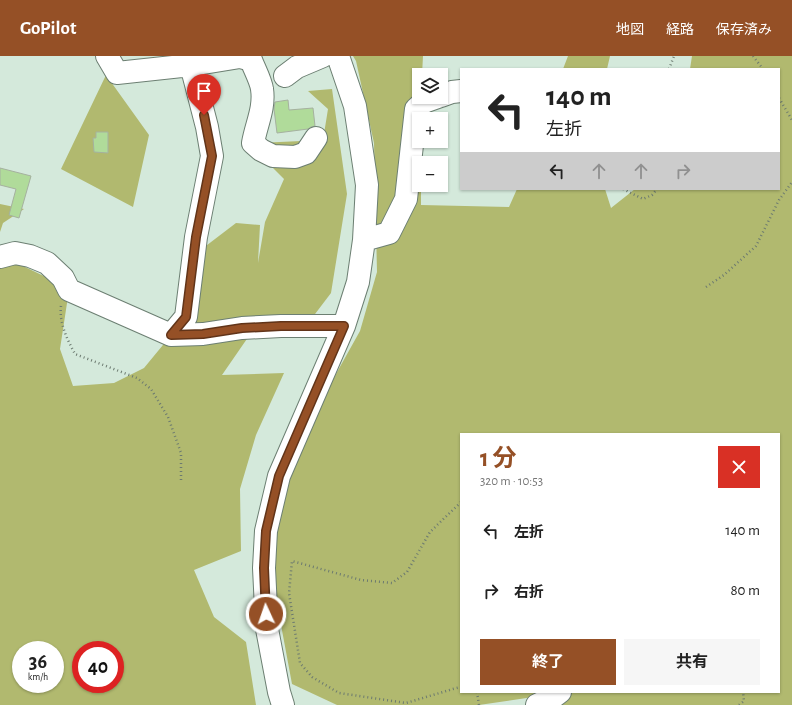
<!DOCTYPE html>
<html lang="ja">
<meta charset="utf-8">
<style>
body{margin:0;font-family:"Alegreya Sans","Noto Sans JP",sans-serif;background:#f6f6f6;color:#222;height:100vh;display:flex;flex-direction:column;font-size:15px;white-space:nowrap}
*{box-sizing:border-box;margin:0}
p{font-size:13px;color:#767676}
.icon{flex:none;width:22px;height:22px;fill:none;stroke:currentColor;stroke-width:2;stroke-linecap:round;stroke-linejoin:round}
.map{position:relative;flex:1;overflow:hidden}
.drawer{position:absolute;left:460px;top:377px;width:320px;height:260px;display:flex;flex-direction:column;background:#fff;border-radius:0px;box-shadow:0 1px 3px #0004}
.drawer>*{flex:none}
.hud{position:absolute;left:460px;top:12px;width:320px;height:122px;border-radius:0px;box-shadow:0 1px 3px #0004;background:#fff;color:#222;overflow:hidden}
.controls{position:absolute;left:412px;top:12px;display:grid;gap:8px}
.controls a{display:grid;place-items:center;width:36px;height:36px;border-radius:0px;background:#fff;box-shadow:0 1px 3px #0004;font-size:20px}
.speed{position:absolute;left:12px;top:585px;display:flex;gap:8px;font-size:20px;font-weight:700;text-align:center}
.speed>*{display:grid;place-content:center;width:52px;height:52px;border-radius:50%;background:#fff;box-shadow:0 1px 3px #0004;line-height:1}
.speed small{font-size:10px;font-weight:400}
.speed .limit{border:6px solid #d22;background:#fff;color:#111}
.pin{position:absolute;display:grid;place-items:center;width:34px;height:34px;color:#fff;margin:-41px -17px;border-radius:50% 50% 50% 0;rotate:-45deg;box-shadow:0 0 4px #0007}
.pin .icon{rotate:45deg}
.me{position:absolute;width:44px;margin:-22px;rotate:357deg;stroke-linejoin:round;filter:drop-shadow(0 0 3px #0008)}
.turn{display:flex;align-items:center;gap:14px;height:84px;padding:0 20px;font-size:18px}
.turn .icon{width:52px;height:52px;stroke-width:2.5}
.turn b{display:block;font-size:28px;line-height:34px}
.lanes{display:flex;align-items:center;height:38px;padding:0 20px;background:#0003;justify-content:center;gap:20px;direction:ltr}
.lanes .off{opacity:.35}
.round{display:grid;place-items:center;flex:none;width:42px;height:42px;border-radius:0px;background:#f6f6f6}
.head{display:flex;align-items:center;justify-content:space-between;height:68px;padding:0 20px}
h1{font-size:24px;font-weight:700;line-height:30px;color:#955026}
.cta{display:flex;gap:8px;margin-top:auto;padding:8px 20px}
.cta a{flex:1;height:46px;border-radius:0px;background:#955026;color:#fff;font-size:16px;font-weight:700;line-height:46px;text-align:center}
.cta a+a{background:#f6f6f6;color:#222}
ul{padding:0;list-style:none}
li{display:flex;align-items:center;gap:12px;height:60px;padding:0 20px}
li div{flex:1}
li b{display:block;font-size:15px}
li em{font-style:normal}
header{display:flex;align-items:center;gap:24px;box-sizing:border-box;height:56px;padding:0 20px;background:#955026;color:#fff}
header strong{font-size:19px}
nav{display:flex;gap:22px;margin-inline-start:auto;font-size:14px}
.map>svg:first-child{display:block}
</style>
<header>
<strong>GoPilot</strong>
<nav><a>地図</a><a>経路</a><a>保存済み</a></nav>
</header>
<div class="map">
<svg width="792" height="649" viewBox="0 0 792 649">
<rect width="100%" height="100%" fill="#d4e9db"/>
<!-- green -->
<path fill="#b1b96f" fill-rule="evenodd" d="M353 0H423L422 19H419C419 48 421 78 421 107H419V129H421V149L509 151 517 133H605L611 152 635 133H779V13H690L692 0H792V649H557L573 636H779V378H461V636H546L540 640 479 649H337L292 628 276 542 270 492 281 432 332 325 360 275 377 216 374 87 356 5Z
M568 0H610L607 13H563Z
M106 19 149 79 133 151 61 113Z
M332 33 347 138 331 237 312 262 251 277 222 319 284 317 256 379 240 433 241 495 194 514 214 561 246 586 256 649H0V200H2L50 223 69 234 60 293 73 330 114 327 144 312 186 261 194 199 236 167 260 169 258 207 265 166 284 123 257 96 258 87 323 84 328 53 308 35ZM21 594H55V628H21ZM81 594H115V628H81Z
M0 148 24 153 3 167 0 176Z"/>
<!-- building -->
<path fill="#b0db9a" stroke="#a5b19f" d="M288 44 289 54 313 52 315 70 311 71 308 73 277 77 274 53 275 46Z
M96 76H108V97L94 96 93 82H96Z
M0 112 31 120 19 162 9 159 16 133 0 129Z"/>
<g fill="none" stroke-linecap="round" stroke-linejoin="round">
<!-- minor casing -->
<g stroke="#6c7f72" stroke-width="24">
<path id="minor" d="M107 0 117 17 191 9 240 1 251 4C254 12 261 25 262 33 265 52 256 69 253 87L261 94 273 100 295 101 306 97 316 82
M285 20 297 11 323 0
M441 40 452 36 461 35
M364 184 389 177 406 143 416 53 424 46 438 41
M0 201 15 197 30 200 47 207 63 222 69 234 171 279 186 261 196 181 212 100 207 71 191 9
M171 279 203 278 242 272 281 270H344
M283 649 279 636 267 573 264 512 266 475 279 420 344 270 358 226 364 184 367 129 355 50 338 0
M537 649 552 642 560 636"/>
</g>
<!-- path -->
<path stroke="#6c7a70" stroke-width="2.5" stroke-dasharray="1 3" stroke-linecap="butt" d="M753 0 763 13
M669 13 674 0
M779 42 792 64
M623 133 643 143 652 139 657 133
M706 231 724 219 756 190 779 144 792 126
M61 250C59 267 67 283 75 298L137 322 151 333 168 361 181 397V427
M461 446 430 476 407 516 392 527 361 524 292 505 289 537 300 607 312 621 339 637 406 647 453 633 461 631
M477 636 479 649
M739 649 744 645 743 636"/>
<!-- minor -->
<use href="#minor" stroke="#fff" stroke-width="22"/>
</g>
<g fill="none" stroke-linecap="round" stroke-linejoin="round">
<!-- route casing -->
<g stroke="#613419" stroke-width="10">
<path id="route" d="M204 59 212 100 196 181 186 261 171 279 203 278 242 272 281 270H344L279 420 266 475 264 512 266 558"/>
</g>
<!-- route -->
<use href="#route" stroke="#955026" stroke-width="7"/>
</g>
</svg>
<div class="controls">
<a><svg class="icon" aria-label="layers" viewBox="0 0 24 24"><path d="M12 4l9 5-9 5-9-5zM3 14l9 5 9-5"/></svg></a>
<a>+</a>
<a>−</a>
</div>
<div class="speed"><div>36<small>km/h</small></div><div class="limit">40</div></div>
<div class="pin" style="left:204px;top:59px;background:#d93025"><svg class="icon" aria-label="arrive" viewBox="0 0 24 24"><path d="M6 21V4h12l-3 4 3 4H6"/></svg></div>
<svg class="me" style="left:266px;top:558px" viewBox="-20 -20 40 40"><circle r="17" fill="#955026" stroke="#fff" stroke-width="3"/><path d="M0-11L8 9 0 5-8 9z" fill="#fff"/></svg>
<div class="hud">
<div class="turn"><svg class="icon" aria-label="left" viewBox="0 0 24 24"><path d="M17 20v-9H6M10 6l-5 5 5 5"/></svg><div><b>140 m</b>左折</div></div>
<div class="lanes"><svg class="icon" aria-label="left" viewBox="0 0 24 24"><path d="M17 20v-9H6M10 6l-5 5 5 5"/></svg><svg class="icon off" aria-label="ahead" viewBox="0 0 24 24"><path d="M12 20V5M6 11l6-6 6 6"/></svg><svg class="icon off" aria-label="ahead" viewBox="0 0 24 24"><path d="M12 20V5M6 11l6-6 6 6"/></svg><svg class="icon off" aria-label="right" viewBox="0 0 24 24"><path d="M7 20v-9h11M14 6l5 5-5 5"/></svg></div>
</div>
<section class="drawer">
<div class="head"><div><h1>1 分</h1><p>320 m · 10:53</p></div><a class="round" style="background:#d93025;color:#fff"><svg class="icon" aria-label="close" viewBox="0 0 24 24"><path d="M6 6l12 12M18 6L6 18"/></svg></a></div>
<ul>
<li><svg class="icon" aria-label="left" viewBox="0 0 24 24"><path d="M17 20v-9H6M10 6l-5 5 5 5"/></svg><div><b>左折</b></div><em>140 m</em></li>
<li><svg class="icon" aria-label="right" viewBox="0 0 24 24"><path d="M7 20v-9h11M14 6l5 5-5 5"/></svg><div><b>右折</b></div><em>80 m</em></li>
</ul>
<div class="cta"><a>終了</a><a>共有</a></div>
</section>
</div>
